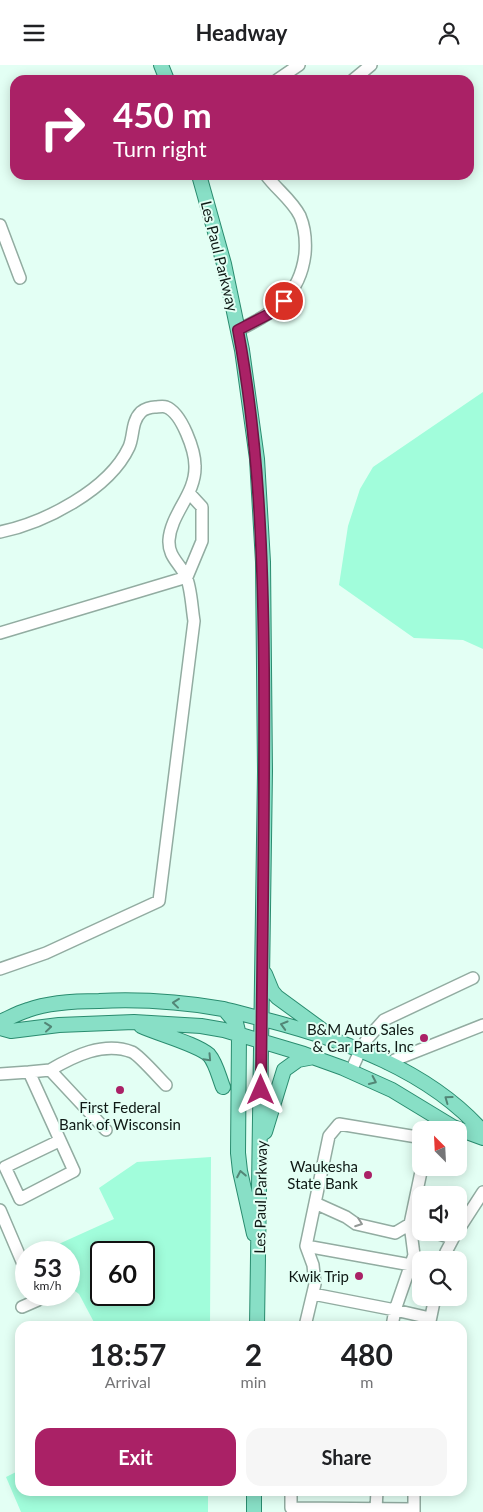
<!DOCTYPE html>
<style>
body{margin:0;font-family:Lato,sans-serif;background:#f6f6f6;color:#202124;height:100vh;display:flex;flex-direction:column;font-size:19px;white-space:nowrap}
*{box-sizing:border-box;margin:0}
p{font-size:16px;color:#757577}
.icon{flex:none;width:28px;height:28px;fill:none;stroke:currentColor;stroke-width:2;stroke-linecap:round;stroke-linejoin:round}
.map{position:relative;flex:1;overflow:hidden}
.panel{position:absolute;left:15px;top:1256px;width:452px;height:175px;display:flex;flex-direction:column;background:#fff;border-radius:15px;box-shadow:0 2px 12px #0003}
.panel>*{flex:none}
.hud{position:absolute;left:10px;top:10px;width:464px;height:105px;border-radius:15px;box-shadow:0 2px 12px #0003;background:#aa2166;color:#fff;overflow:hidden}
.needle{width:32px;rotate:336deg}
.buttons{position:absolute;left:412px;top:1056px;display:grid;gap:10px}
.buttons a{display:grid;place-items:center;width:55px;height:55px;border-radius:10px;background:#fff;box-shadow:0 2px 12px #0003;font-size:25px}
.speed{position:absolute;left:15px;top:1176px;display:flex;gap:10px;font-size:25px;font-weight:700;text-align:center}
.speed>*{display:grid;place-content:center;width:65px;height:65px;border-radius:50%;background:#fff;box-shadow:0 2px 12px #0003;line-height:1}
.speed small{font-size:12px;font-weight:400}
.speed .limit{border:2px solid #111;border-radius:8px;background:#fff;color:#111}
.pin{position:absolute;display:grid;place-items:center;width:42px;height:42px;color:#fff;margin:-21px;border:2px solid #fff;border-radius:50%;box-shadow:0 1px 5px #0007}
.me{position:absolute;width:55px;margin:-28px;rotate:0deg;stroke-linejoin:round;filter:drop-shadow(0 0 4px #0008)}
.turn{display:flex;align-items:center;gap:18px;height:105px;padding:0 20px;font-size:22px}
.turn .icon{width:65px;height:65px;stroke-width:2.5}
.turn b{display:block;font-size:35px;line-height:42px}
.eta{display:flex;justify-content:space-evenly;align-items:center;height:85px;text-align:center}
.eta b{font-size:30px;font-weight:700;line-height:35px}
.primary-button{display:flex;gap:10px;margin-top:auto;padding:10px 20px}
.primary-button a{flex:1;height:58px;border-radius:15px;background:#aa2166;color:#fff;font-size:20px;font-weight:700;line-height:58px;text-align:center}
.primary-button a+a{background:#f6f6f6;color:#202124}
header{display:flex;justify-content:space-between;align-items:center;height:65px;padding:0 20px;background:#fff;font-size:22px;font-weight:700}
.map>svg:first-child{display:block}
</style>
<header><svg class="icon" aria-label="menu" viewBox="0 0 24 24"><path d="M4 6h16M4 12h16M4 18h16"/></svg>Headway<svg class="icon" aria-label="person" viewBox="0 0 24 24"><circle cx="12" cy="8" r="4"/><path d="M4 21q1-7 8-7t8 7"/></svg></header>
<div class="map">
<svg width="483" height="1447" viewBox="0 0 483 1447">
<rect width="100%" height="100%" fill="#e3fff4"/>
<!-- green -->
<path fill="#a1fddb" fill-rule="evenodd" d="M483 327V584L463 575 414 573 339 520 348 461 360 424 373 402Z
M211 1092 210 1261H96L79 1229 69 1222V1188L41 1187 114 1154 99 1123 137 1097ZM101 1188H144V1230H101Z
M20 1405V1426H208V1447H21L6 1412Z"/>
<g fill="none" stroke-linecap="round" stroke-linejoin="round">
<!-- minor casing -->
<g stroke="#92aca1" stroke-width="14">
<path id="minor" d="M277 15 299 0
M353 15 371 0
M0 160 20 213
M238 265C273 249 300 231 305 189 306 177 305 163 300 151 292 135 276 124 266 110
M0 467C44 458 109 425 129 382 134 371 131 357 141 347 144 344 151 342 155 342 158 342 163 341 166 342 182 348 195 386 195 401 196 429 171 448 169 475 168 492 180 498 186 512 191 521 192 545 194 556L159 836 46 888 0 904
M0 568 187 512 202 476V442L190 429
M387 998 483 960
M50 1005C74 991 104 976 132 987 139 990 159 1013 166 1020
M351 1006 360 986 367 974 384 955 473 913
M29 1007 50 1005 106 1065
M0 1009 29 1007 74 1106 20 1134 5 1102 59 1076
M315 1138 346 1152 356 1159 395 1168 410 1159 421 1162
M0 1145 26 1206
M459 1164 483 1127
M436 1168 452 1173
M306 1181 411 1200 421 1204
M444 1195 446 1187 456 1168
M313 1229 395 1245 430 1253
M22 1242 38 1235 36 1230
M305 1261 315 1219 313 1200 306 1181 329 1071 339 1059 417 1072 421 1078
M392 1261 395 1245 414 1190 410 1159 422 1102
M429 1261 435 1232
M291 1426V1443L414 1444
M414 1426V1447
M376 1444 377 1426"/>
</g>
<!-- major casing -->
<g stroke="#2a8c6f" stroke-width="16">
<path id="major" d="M161 0 167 15
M199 110 224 199 242 285 257 394 263 497 265 706 257 1261
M265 909 272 926 277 932 329 970
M224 944 236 958 239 970 238 1088 240 1106 254 1169
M0 957C9 953 18 948 28 945 50 937 76 936 99 936 140 934 183 937 223 944 238 947 253 952 267 955 344 975 430 1006 483 1067
M141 961C158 969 197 979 209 990 216 998 219 1012 223 1022
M0 963 11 966 59 960 134 957 201 961 224 965 304 989 343 1003 392 1025 453 1062 483 1073
M265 1067 284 1005 298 995 314 992
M254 1447V1426"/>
</g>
<!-- minor -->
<use href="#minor" stroke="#fff" stroke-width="11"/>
<!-- major -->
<use href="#major" stroke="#88dfc6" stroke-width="14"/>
</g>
<!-- one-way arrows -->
<defs><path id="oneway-chevron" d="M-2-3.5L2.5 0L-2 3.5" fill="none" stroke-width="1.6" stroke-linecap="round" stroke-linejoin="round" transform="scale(1.25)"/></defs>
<g stroke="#528676">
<use href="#oneway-chevron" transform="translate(176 938) rotate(-174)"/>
<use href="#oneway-chevron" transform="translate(284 960) rotate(-164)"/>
<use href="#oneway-chevron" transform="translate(48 962) rotate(-6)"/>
<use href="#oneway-chevron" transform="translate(208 993) rotate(47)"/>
<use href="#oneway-chevron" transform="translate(373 1016) rotate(25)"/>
<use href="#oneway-chevron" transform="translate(448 1034) rotate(-144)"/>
<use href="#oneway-chevron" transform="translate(241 1109) rotate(-101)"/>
</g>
<use stroke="#939896" href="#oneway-chevron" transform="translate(359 1158) rotate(20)"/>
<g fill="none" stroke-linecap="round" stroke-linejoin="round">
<!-- route casing -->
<g stroke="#6e1542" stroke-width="12">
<path id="route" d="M261 1025C262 885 265 744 264 604 263 490 259 377 238 265L271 248 284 236"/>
</g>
<!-- route -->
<use href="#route" stroke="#aa2166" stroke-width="9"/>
</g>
<!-- markers -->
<g fill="#aa2166" stroke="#e3fff4" stroke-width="2">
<circle cx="424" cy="973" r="5"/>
<circle cx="120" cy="1025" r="5"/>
<circle cx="368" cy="1110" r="5"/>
<circle cx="359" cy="1211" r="5"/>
</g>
<g text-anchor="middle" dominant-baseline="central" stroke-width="4" stroke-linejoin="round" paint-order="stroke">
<!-- street labels -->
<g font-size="15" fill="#0f1915" stroke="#e3fff4">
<text transform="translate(220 191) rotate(76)">Les Paul Parkway</text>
<text transform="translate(260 1132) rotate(-89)">Les Paul Parkway</text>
</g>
<!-- poi labels -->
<g font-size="15" fill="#0f1915" stroke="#e3fff4" text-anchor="end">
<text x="414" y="964">B&amp;M Auto Sales<tspan x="414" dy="17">&amp; Car Parts, Inc</tspan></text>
<text x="120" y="1042" text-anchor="middle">First Federal<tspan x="120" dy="17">Bank of Wisconsin</tspan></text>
<text x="358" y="1101">Waukesha<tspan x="358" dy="17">State Bank</tspan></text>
<text x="349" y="1211">Kwik Trip</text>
</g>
</g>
</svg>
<div class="buttons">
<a><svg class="needle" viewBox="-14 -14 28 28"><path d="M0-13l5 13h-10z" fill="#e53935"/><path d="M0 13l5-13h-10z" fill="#757577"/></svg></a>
<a><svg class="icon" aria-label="sound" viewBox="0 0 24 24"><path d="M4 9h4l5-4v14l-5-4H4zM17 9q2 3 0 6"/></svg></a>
<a><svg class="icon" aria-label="search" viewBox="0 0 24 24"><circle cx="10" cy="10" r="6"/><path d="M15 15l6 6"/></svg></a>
</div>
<div class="speed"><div>53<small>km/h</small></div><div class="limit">60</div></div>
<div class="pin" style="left:284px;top:236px;background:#d93025"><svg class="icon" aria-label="arrive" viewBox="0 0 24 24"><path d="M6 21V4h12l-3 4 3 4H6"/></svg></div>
<svg class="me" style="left:261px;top:1025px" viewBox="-20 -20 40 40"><path d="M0-17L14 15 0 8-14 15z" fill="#aa2166" stroke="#fff" stroke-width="4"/></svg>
<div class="hud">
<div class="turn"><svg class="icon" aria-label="right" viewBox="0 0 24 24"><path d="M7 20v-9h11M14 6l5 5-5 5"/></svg><div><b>450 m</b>Turn right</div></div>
</div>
<section class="panel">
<div class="eta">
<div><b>18:57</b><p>Arrival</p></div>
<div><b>2</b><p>min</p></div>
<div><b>480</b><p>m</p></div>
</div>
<div class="primary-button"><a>Exit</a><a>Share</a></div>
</section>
</div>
